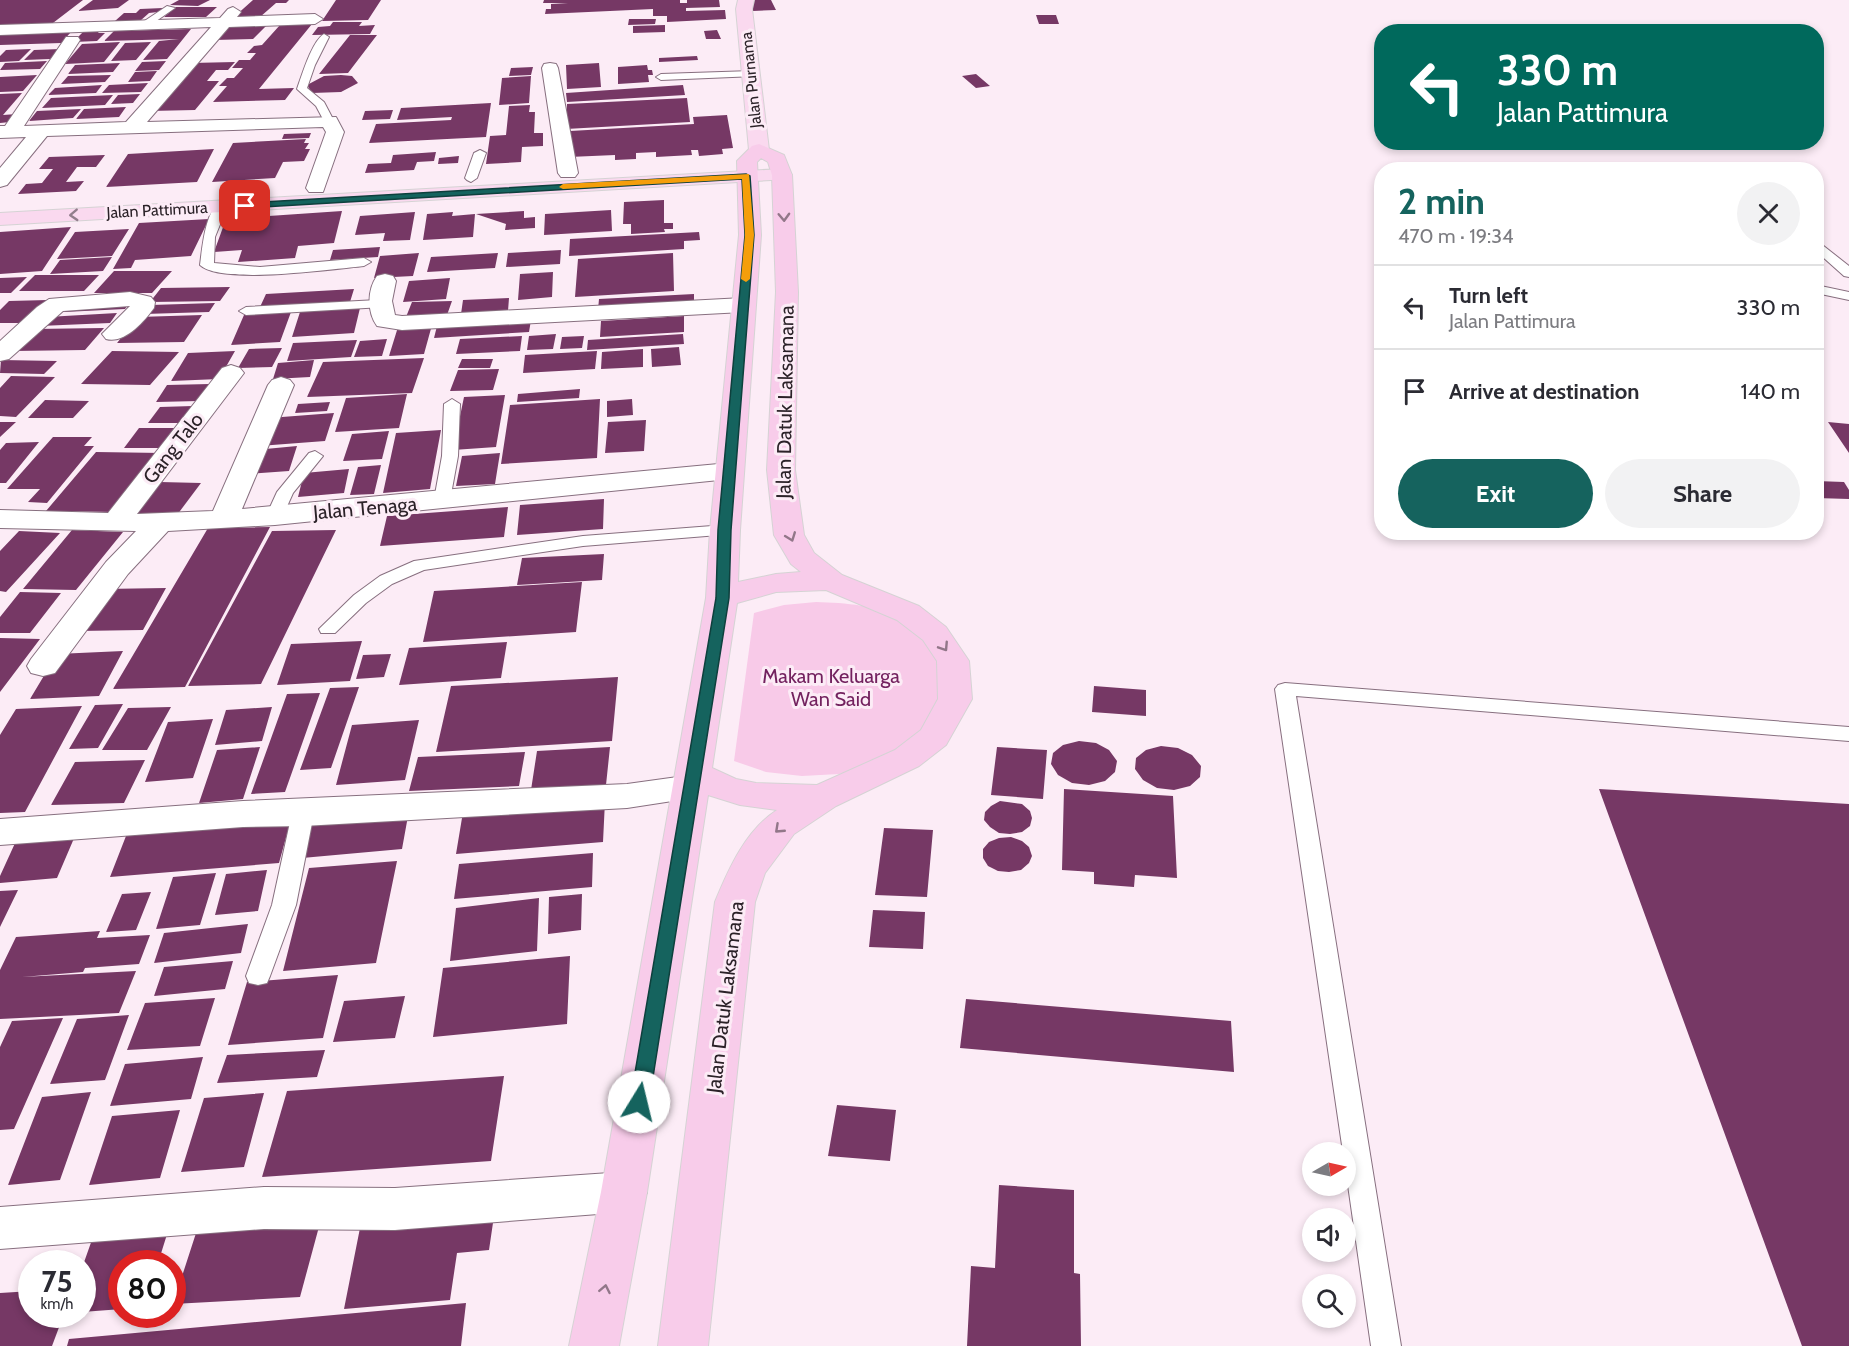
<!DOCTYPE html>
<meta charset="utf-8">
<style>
body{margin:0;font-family:Cabin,sans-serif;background:#f2f2f3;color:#2b2b33;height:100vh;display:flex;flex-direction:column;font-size:22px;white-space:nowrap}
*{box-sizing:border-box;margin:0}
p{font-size:20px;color:#7c7c81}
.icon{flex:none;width:33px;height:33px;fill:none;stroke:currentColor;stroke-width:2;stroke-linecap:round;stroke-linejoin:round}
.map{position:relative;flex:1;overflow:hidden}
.side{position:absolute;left:1374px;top:162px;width:450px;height:378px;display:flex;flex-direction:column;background:#fff;border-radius:24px;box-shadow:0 3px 9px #0003}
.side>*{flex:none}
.guide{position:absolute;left:1374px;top:24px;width:450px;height:126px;border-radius:24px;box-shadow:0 3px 9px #0003;background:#00695c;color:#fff;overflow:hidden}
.needle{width:39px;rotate:81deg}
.buttons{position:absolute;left:1302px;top:1142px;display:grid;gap:12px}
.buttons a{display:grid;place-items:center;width:54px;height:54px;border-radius:50%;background:#fff;box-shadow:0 3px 9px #0003;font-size:30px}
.speed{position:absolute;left:18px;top:1250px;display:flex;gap:12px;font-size:30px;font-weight:700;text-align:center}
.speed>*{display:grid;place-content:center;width:78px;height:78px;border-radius:50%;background:#fff;box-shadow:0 3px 9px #0003;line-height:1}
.speed small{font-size:15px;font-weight:400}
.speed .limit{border:9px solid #d22;background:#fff;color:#111}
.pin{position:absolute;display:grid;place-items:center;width:51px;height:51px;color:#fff;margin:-26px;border-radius:12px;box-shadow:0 3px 9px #0006}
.me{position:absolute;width:66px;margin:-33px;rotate:9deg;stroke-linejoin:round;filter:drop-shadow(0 0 4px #0008)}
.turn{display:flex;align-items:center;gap:21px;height:126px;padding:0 24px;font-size:27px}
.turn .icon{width:78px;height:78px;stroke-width:2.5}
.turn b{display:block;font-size:42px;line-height:51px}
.round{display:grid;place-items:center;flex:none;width:63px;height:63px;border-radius:32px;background:#f2f2f3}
.head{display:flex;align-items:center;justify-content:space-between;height:102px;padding:0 24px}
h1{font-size:36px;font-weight:700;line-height:45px;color:#15635e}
.action{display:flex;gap:12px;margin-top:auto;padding:12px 24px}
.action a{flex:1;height:69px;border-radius:36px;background:#15635e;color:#fff;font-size:24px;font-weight:700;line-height:69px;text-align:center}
.action a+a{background:#f2f2f3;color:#2b2b33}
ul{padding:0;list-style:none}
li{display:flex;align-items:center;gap:18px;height:84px;padding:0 24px;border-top:2px solid #e1e1e2}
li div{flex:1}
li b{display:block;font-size:22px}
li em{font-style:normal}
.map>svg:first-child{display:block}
</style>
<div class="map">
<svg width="1849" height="1346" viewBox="0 0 1849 1346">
<rect width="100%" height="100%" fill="#fcecf6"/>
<!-- green -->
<path fill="#f8cae8" d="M816 602C846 603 877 605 904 619 919 626 932 641 944 652L946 715 874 766 839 774 802 776 766 772 734 761 754 613 784 605Z"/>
<!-- building -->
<path fill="#763865" d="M0 0H83L49 26 0 27Z
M93 0H129L118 8 78 11Z
M179 0H210L198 6 170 5Z
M253 0H289L286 3H276L260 17H234Z
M336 0H381L368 20 322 21Z
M544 0H680V3H687V0H719L720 7 686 8V11L725 10 726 19 667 22V16H653V9L545 14 546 9H551V4L568 3H543Z
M750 0H771L776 10 753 11Z
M176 7H217L206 17H164Z
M163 8 158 12 149 13 140 21H115L124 13H136L140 9Z
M1036 15H1056L1059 24H1039Z
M629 19H656L655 24 628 25Z
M333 22H362L359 26 375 25 370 34 312 35 318 27 330 26Z
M312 24 259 89 294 88 285 100 213 102 227 86H219L227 78H234L243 68H232L239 60H250L256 53H247L254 46 262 45 280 25Z
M229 25H267L253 39 214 40Z
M665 25V32L633 33V26Z
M101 29 98 33H105L97 41 73 42 85 30Z
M191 29 167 59 143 60 159 41 179 39 104 41 114 31Z
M717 30 721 39H706L704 31Z
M71 32 61 43 0 45V35Z
M350 35H377L348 73 319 74Z
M120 42 104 62 65 64 82 44Z
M151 42 136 60 111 61 125 43Z
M31 49 19 61 0 62V56L6 50Z
M60 49 50 59 24 60 34 50Z
M697 56 698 60 659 62V58Z
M47 61 40 69 0 70 5 63Z
M166 61 159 70 135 71 142 62Z
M235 62 228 70H216L207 81H219L195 110 149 111 191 63Z
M120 63 113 72 68 74 75 65Z
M599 63 601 87 567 89 566 65Z
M647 65 648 70H652L653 75H648L649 82 618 84V67Z
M533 67 531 75 509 76 511 68Z
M157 71 150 81 128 82 135 72Z
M976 74 990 86 976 88 962 76Z
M37 75 23 91 0 92V77Z
M111 75 105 82 61 84 68 76Z
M341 75 352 76 358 83 341 92 312 93 307 85 324 76Z
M531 76 529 103 499 105 502 78Z
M148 83 141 92 102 93 109 85Z
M102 85 96 93 48 95 55 88Z
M683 85 685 95 567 102 566 93Z
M22 93 3 115 17 114 10 122 0 123V94Z
M140 94 133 103 111 104 118 95Z
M113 95 105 105 42 108 51 98Z
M687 98 690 122 566 129 567 104Z
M491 103 486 137 369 143 376 124 451 120 452 117 397 120 401 108Z
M530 105 529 112H535L534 133H543V146L522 147 521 162 486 164 490 136 506 135 509 106Z
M126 107 119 117 76 119 84 109Z
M81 109 73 118 29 121 37 111Z
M393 110 390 119 362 120 365 111Z
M727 115 733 148 722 149 723 154 699 156 698 150H691L692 155 656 157V152L636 153V159L615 160V155L569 157 570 131 694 124 693 117Z
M311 133 309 138 282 139 284 134Z
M306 139 304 143H309L305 149H310L304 161 283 162 275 178 212 182 233 143Z
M214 149 197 182 106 187 128 154Z
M436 152 434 161 417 162 414 170 365 173 368 164 391 163 393 155Z
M105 155 96 167H77L66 182 84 181 76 191 18 194 26 184 42 183 53 169H39L49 157Z
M459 156 458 163 438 164 439 158Z
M1404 165H1424L1426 170H1406Z
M664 200V223H673V229H664L665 232 631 234V224H623L624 202Z
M611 210 612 231 544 235 545 214Z
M342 211 334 243 298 246 295 258 238 262 242 250 214 252 226 219Z
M524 211V218L535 217V228L505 230 506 224 476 214Z
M415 212 410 240 383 241 385 233 355 235 360 216Z
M453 212 452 216 475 214 473 237 423 240 427 214Z
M209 219 191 256 135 260 131 268 113 269 139 223Z
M71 227 42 271 0 274V232Z
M129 229 112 256 57 259 75 232Z
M699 232 700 240 684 241V249L569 256 570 239Z
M380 247 378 257 330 260 333 250Z
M561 250 560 264 506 267 508 253Z
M419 253 413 276 374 278 380 256Z
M498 253 495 268 427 272 431 257Z
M673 253 674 291 575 297 578 259Z
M112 257 103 271 50 274 60 260Z
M114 271H172L152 293H94Z
M553 272 552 297 518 300 520 274Z
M35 275H99L84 291H19Z
M27 277 11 293H0V278Z
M450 278 446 299 403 302 409 281Z
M230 287 220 301 150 302 161 288Z
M354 289 350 302 260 307 266 294Z
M694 294V305L598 310 599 299Z
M509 298 508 311 461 314 463 300Z
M48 300 27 323H0V310L9 301Z
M452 301 447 315 406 317 412 302Z
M130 302 125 309 64 312 69 305Z
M215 303 209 312 144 314 151 305Z
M360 308 354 333 292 337 300 312Z
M291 312 280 342 231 345 244 315Z
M117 313 110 323 39 326 47 317Z
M202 315 184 342 117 343 138 317Z
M684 316V332L600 337 601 321Z
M531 320 529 332 434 338 437 326Z
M432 325 424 354 389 356 398 327Z
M104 328 85 350 13 351 34 329Z
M556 334 553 349 527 350 529 336Z
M683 334 684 344 587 350 588 340Z
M522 336 520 351 456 354 460 339Z
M584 336 582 348 560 349 562 337Z
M387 339 382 356 354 357 360 341Z
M357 340 351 357 287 361 293 343Z
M679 347 681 365 652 367 651 349Z
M282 348 272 367 238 368 249 349Z
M643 349V367L601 369 602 352Z
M112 351 179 352 150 385 81 384Z
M235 351 219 379 171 381 188 353Z
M597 351 595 369 523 373 525 355Z
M424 358 412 393 307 397 323 362Z
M462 359H493L490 368H458Z
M1 360 57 361 44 374 0 373Z
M314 360 310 377 273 379 278 363Z
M499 369 493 390 450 391 458 370Z
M11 376 55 377 16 417 0 416V388Z
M210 384 199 401 156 402 167 385Z
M580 389 579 398 517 402 518 394Z
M407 394 399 428 335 432 346 398Z
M505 395 496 447 453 450 464 397Z
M600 399 597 458 501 464 510 405Z
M632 399 633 415 607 417V401Z
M45 400 89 401 73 418H28Z
M330 402 327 411 295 413 298 404Z
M193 406 181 423H148L160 407Z
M334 413 325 441 259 446 269 418Z
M646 420 644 451 605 453 608 422Z
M0 422H16L0 437Z
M1828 422 1849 424V453Z
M139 428H181L166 448H124Z
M441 430 430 489 383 493 396 433Z
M389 431 382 459 343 461 352 434Z
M53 437H92L84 446H94L47 503 28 502 40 489H7Z
M39 442 6 483H0V450L6 443Z
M297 446 289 471 247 474 255 450Z
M96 452 162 453 115 512 46 511Z
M500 453 495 484 456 486 462 456Z
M381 465 374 494 350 495 358 467Z
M349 469 344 493 298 497 304 473Z
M1816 481 1844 482 1849 490V499L1816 498Z
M160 482 201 483 177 515 135 514Z
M604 499 603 529 517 535 520 505Z
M508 507 504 537 380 546 387 516Z
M270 527 185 687 113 689 208 528Z
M72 530 123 532 76 590 23 589Z
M336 530 261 684 188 686 272 531Z
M19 531 60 533 6 592 0 591V551Z
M604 554 602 580 517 585 522 558Z
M582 582 576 632 423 642 434 591Z
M166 588 143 630 77 631 103 589Z
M20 592 61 593 30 633H0V617Z
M0 638 40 639 0 692Z
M362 641 350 681 277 685 291 644Z
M507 642 501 678 399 685 409 648Z
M123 651 99 696 30 699 57 654Z
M391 654 384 677 356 679 363 655Z
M618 677 612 741 436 752 451 686Z
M1094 686 1146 690V716L1092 712Z
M359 687 331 768 300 770 330 688Z
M320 693 285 792 251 794 287 694Z
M123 704 98 748 69 749 95 705Z
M82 706 25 812 0 813V735L16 709Z
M171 707 147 750H102L128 708Z
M272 707 262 741 215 745 226 710Z
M213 719 193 778 145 782 168 722Z
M419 720 405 780 336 785 352 725Z
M1079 741 1096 743 1109 750 1117 761 1115 772 1105 781 1089 785 1072 783 1058 775 1051 764 1053 753 1063 745Z
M1161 746 1178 748 1192 755 1201 766 1200 777 1190 786 1174 790 1157 788 1143 780 1135 769 1136 758 1146 750Z
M260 747 243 799 199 803 217 750Z
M610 747 606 785 531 790 537 751Z
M997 747 1047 750 1043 799 991 795Z
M525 752 519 786 409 791 418 757Z
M145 760 124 803 51 805 75 762Z
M1064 789 1173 796 1177 878 1135 875 1134 887 1094 884V872L1062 870Z
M1599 789 1849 804V1346H1802Z
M605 801 603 842 456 854 463 812Z
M1000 801 1022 804 1030 811 1032 818 1030 826 1022 832 1010 834 999 833 990 827 984 820 985 812 991 806Z
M408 816 402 849 302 858 310 824Z
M290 823 279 863 110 877 126 836Z
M884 828 933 830 927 897 875 895Z
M75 836 57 878 0 883V876L16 841Z
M1011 837 1022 841 1029 847 1032 856 1029 863 1021 870 1009 872 998 871 988 866 983 858V849L989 842 999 838Z
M593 853 592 887 454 899 459 864Z
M397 861 376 963 283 971 309 868Z
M267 870 258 911 215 915 226 874Z
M216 873 200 925 156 929 173 877Z
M18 890 0 927V891Z
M151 892 136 930 106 932 122 894Z
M582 894 581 930 548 934 549 897Z
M539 898 537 951 450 961 456 908Z
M873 910 925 912 923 949 869 947Z
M248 924 241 953 154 963 164 933Z
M100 931 97 938 150 935 139 964 85 968 83 972 22 977 136 971 119 1013 0 1019V970L16 937Z
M570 956 567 1024 433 1037 443 968Z
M233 961 225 989 154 996 164 967Z
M338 975 323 1038 228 1045 247 982Z
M405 996 395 1038 333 1042 344 1001Z
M215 998 200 1046 127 1050 145 1003Z
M966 999 1231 1021 1234 1072 960 1048Z
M129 1015 105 1080 50 1084 77 1019Z
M63 1018 14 1129 0 1130V1047L12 1021Z
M325 1050 317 1077 217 1083 227 1055Z
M203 1057 191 1099 110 1106 125 1064Z
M504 1076 491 1161 262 1177 287 1091Z
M91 1092 60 1180 8 1185 42 1097Z
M264 1093 244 1167 181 1172 204 1098Z
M837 1105 896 1110 890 1161 828 1156Z
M180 1110 160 1178 89 1185 112 1116Z
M999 1185 1074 1190V1273L1080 1274 1081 1346H967L971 1266 995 1268Z
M494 1216 489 1250 457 1253 450 1300 344 1309 360 1228Z
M320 1223 300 1297 173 1304 197 1230Z
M169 1228 158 1263H122V1309L82 1312V1268L94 1234Z
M32 1291V1314H64L52 1346H0V1293Z
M466 1303 461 1346H67L69 1339Z"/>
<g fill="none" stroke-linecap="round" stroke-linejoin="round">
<!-- service casing -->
<g stroke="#876f7f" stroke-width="2">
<path id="service" d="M167 6 175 8 149 26H143V22Z
M324 34 329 37 315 65 307 88 324 102 334 121 329 124 325 123 316 106 297 89C302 75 312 41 324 34Z
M752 71 756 72V76L661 80 656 77 661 74Z
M480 150 486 153 477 178 471 182 467 180 465 178 474 153Z
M221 203 227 207 215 237 214 263 260 267 364 258 371 262 364 266C333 269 221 285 200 265 202 251 205 208 221 203Z
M1816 240 1849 266V277L1844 276 1816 251Z
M1816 285 1849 292V300L1816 293Z
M378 300 385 304 383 307 246 315 239 311 246 307Z
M452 399 460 404 458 456 450 500 442 505 434 500 442 456 444 404Z
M315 451 323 456 293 493 281 520H269L266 516 277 492 309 453Z
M725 525 731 526 734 530 731 534 583 546 424 570 392 584 366 603 335 633H321L319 629 354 595 380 576 414 561 583 536Z
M1285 683 1849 727V741L1296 696 1401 1346H1371L1346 1171V1152H1343L1275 689 1278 685Z
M303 806 311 808 314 813 296 905 270 976 267 983 258 985 249 983 246 976 272 905 292 813 295 808Z"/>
</g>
<!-- minor casing -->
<g stroke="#876f7f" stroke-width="2">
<path id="minor" d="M233 7 241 12 237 17 315 14 323 19 315 24 229 27 147 122 336 117 344 132 323 192H309L306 188 326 132 323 127 47 136 7 185 0 187V168L26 137 0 138V126H5L66 37H78L80 40 24 126 126 122 211 27 0 35V25L220 18 228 9Z
M550 63 556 64 558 68 578 173 575 177H561L558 173 542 68 544 64Z
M385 274 393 276 396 281 392 301 395 315 402 316 743 298 751 300 755 305 751 310 743 312 402 330 377 326C367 312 367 290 377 276Z
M130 292 151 297 155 302 154 308C143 323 124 344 106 339L102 334 130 306 63 311 9 359 0 361V341L37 307 49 299Z
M231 365 240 368 244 373 137 514 213 511 268 385 272 380 281 377 290 380 294 385 242 509 729 463 739 465 743 471 739 477 729 479 275 525 168 531 128 574 55 673 43 676 31 673 27 666 31 659 106 562 136 531 0 528V510L108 513 222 368Z
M692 775 705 778 710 787 705 796 627 808 303 826 243 827 0 845V819L243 801 627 784Z
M624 1172 641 1178 647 1192 641 1206 624 1212 395 1230 264 1229 0 1249V1207L264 1187 395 1188Z"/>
</g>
<!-- primary casing -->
<g stroke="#d5d3d4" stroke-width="2">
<path id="primary" d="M738 0H754L752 9 769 150 766 154H752L749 150 736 9Z
M782 169 789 171 792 175 789 179 0 225V213Z"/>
</g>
<!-- trunk casing -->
<g stroke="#d5d3d4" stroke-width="2">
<path id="trunk" d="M759 144 784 155 792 175 798 292 795 470 804 535 814 553 842 575 919 606 946 627 969 661 972 699 946 745 919 766 836 806 794 834 765 873 755 902 708 1346H658L715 902C729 868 746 830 777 810L740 805 708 795 647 1192 619 1346H569L601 1192 706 598 710 530 739 235 737 161 752 146ZM761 158 768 162 772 175 776 292 767 470 774 535 791 564 801 572 776 574 738 582 740 530 761 235 757 162ZM826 590 897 620 923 640 937 661 938 699 921 730 895 750 817 785 756 783 736 779 712 768 737 603 776 592Z"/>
</g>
<!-- service -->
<use href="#service" fill="#fff" fill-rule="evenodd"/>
<!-- minor -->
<use href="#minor" fill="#fff" fill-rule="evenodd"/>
<!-- primary -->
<use href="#primary" fill="#fad9ef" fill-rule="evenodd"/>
<!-- trunk -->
<use href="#trunk" fill="#f8ccea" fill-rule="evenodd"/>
</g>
<!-- one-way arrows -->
<defs><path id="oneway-chevron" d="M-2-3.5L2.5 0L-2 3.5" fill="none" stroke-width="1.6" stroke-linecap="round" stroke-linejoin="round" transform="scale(1.5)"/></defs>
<use stroke="#927e8c" href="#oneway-chevron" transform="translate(74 215) rotate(177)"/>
<g stroke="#927789">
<use href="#oneway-chevron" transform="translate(784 217) rotate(88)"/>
<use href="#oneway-chevron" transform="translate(791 537) rotate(69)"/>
<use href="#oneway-chevron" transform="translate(944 647) rotate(57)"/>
<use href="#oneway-chevron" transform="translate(779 829) rotate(137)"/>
<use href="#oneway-chevron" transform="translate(605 1289) rotate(-79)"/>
</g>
<!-- route -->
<path fill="#15635e" stroke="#0e403d" stroke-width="1.5" d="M746 174 750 176 754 235 731 530 729 598 649 1102 646 1107 639 1109 633 1107 630 1102 716 598 718 530 745 235 742 179 245 208 241 206 245 203Z"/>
<!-- slow -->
<path fill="#f59e0b" d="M749 174 754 235 750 279 746 282 741 279 745 235 742 179 563 189 559 187 563 184Z"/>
<g text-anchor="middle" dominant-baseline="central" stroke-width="6" stroke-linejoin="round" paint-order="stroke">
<!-- far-street labels -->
<g font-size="16" fill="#2b2228" stroke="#fcecf6">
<text transform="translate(751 80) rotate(-96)">Jalan Purnama</text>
<text transform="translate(157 210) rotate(-3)">Jalan Pattimura</text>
</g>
<!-- street labels -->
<g font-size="20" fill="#2b2228" stroke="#fcecf6">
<text transform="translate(785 402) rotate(-89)">Jalan Datuk Laksamana</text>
<text transform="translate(173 448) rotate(-52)">Gang Talo</text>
<text transform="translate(365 508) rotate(-5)">Jalan Tenaga</text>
<text transform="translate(725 997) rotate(-83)">Jalan Datuk Laksamana</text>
</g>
<!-- park labels -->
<g font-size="20" fill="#73225f" stroke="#fcecf6">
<text x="831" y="676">Makam Keluarga<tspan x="831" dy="23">Wan Said</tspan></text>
</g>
</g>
</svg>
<div class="buttons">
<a><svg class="needle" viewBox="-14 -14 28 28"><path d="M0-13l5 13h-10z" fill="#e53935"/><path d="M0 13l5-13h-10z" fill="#7c7c81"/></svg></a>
<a><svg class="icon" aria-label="sound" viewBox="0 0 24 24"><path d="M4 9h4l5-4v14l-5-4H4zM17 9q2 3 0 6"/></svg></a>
<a><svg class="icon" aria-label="search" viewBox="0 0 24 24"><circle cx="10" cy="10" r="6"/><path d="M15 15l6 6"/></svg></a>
</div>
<div class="speed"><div>75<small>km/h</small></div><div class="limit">80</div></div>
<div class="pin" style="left:245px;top:206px;background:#d93025"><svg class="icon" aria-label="arrive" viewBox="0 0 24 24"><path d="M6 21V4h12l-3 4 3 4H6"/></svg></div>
<svg class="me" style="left:639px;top:1102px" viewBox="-20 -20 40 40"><circle r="19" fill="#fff"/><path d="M0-13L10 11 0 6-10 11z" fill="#15635e"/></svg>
<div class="guide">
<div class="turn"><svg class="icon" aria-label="left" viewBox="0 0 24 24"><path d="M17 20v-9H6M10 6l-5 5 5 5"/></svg><div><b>330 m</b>Jalan Pattimura</div></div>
</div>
<section class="side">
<div class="head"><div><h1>2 min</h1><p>470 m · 19:34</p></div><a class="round"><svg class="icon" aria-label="close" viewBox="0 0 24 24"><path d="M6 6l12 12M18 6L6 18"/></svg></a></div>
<ul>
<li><svg class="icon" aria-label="left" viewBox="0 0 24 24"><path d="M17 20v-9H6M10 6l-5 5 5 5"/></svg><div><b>Turn left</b><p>Jalan Pattimura</p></div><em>330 m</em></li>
<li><svg class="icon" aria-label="arrive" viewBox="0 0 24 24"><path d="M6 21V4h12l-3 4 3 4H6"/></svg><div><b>Arrive at destination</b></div><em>140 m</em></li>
</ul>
<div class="action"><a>Exit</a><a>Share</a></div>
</section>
</div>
